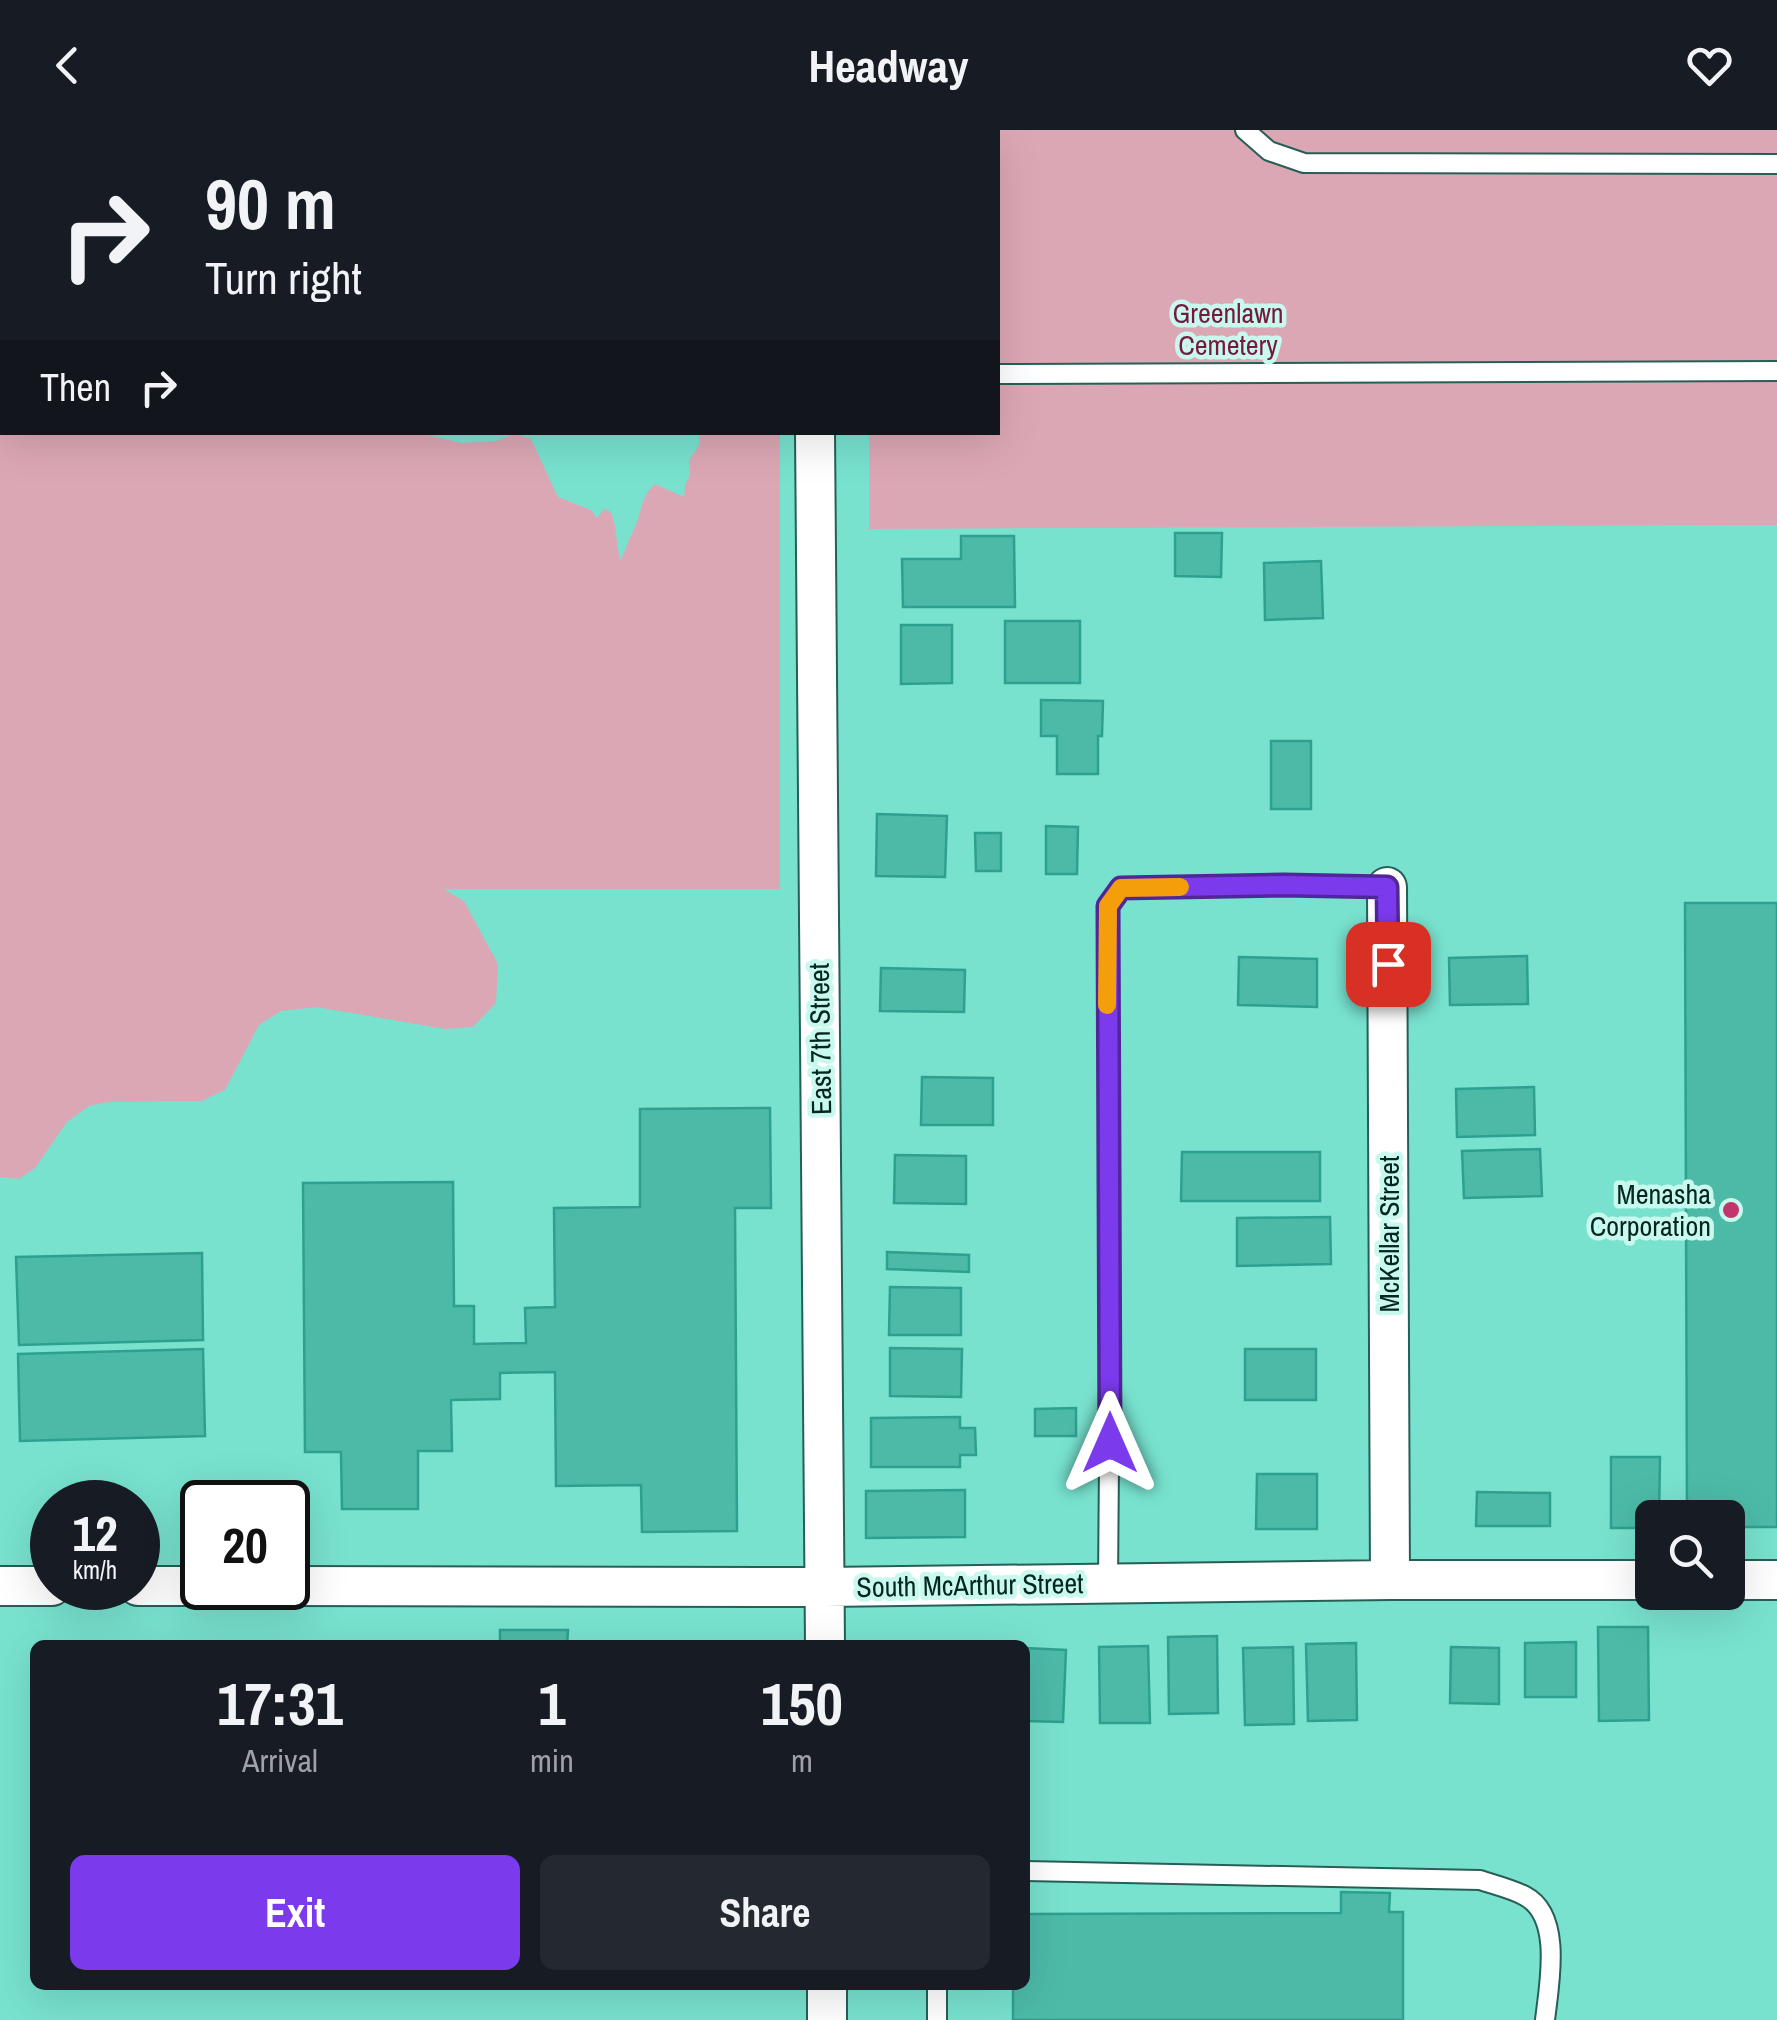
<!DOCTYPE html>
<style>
body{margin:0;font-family:"Archivo Narrow",sans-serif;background:#242831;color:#f1f3f6;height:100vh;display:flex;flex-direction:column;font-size:38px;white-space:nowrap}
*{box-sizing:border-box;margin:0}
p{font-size:32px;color:#9ea1a6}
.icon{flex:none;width:55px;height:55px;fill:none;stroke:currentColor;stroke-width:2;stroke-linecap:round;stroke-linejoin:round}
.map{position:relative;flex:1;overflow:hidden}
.sheet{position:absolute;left:30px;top:1510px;width:1000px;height:350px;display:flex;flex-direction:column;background:#171b24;border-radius:15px;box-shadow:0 10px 40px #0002}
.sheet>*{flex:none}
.banner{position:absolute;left:0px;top:0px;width:1000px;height:305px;box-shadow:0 10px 40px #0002;background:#171b24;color:#f1f3f6;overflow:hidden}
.buttons{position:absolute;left:1635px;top:1370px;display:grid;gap:20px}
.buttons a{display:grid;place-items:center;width:110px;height:110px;border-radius:15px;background:#171b24;box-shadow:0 10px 40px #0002;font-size:50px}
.speed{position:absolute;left:30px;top:1350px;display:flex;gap:20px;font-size:50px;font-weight:700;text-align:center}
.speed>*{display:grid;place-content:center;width:130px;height:130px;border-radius:50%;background:#171b24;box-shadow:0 10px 40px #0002;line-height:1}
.speed small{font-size:25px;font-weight:400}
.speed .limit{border:5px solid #111;border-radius:15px;background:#fff;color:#111}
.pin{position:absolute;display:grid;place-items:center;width:85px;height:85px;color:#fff;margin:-42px;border-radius:20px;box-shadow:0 5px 15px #0006}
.me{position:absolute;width:110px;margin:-55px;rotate:0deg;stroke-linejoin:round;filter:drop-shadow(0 0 8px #0008)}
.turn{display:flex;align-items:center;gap:35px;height:210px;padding:0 40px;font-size:45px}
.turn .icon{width:130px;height:130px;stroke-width:2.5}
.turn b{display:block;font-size:70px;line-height:85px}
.then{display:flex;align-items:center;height:95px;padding:0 40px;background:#0003;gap:20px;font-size:38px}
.eta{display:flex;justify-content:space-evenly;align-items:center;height:170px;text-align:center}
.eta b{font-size:60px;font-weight:800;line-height:70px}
.cta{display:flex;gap:20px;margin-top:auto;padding:20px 40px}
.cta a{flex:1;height:115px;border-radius:15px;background:#7c3aed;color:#fff;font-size:40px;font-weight:800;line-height:115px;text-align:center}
.cta a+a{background:#242831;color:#f1f3f6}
header{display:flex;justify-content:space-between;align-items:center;height:130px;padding:0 40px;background:#171b24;font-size:45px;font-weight:800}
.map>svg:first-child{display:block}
</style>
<header><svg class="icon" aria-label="back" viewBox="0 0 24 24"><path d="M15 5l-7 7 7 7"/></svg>Headway<svg class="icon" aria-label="heart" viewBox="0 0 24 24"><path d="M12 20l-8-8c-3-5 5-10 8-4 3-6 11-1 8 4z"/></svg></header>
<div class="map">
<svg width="1777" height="1890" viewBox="0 0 1777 1890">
<rect width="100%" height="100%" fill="#78e2cf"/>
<!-- green -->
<path fill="#dca7b5" d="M869 0H1777V395L869 399V303L998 302V2H869Z
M2 23V302H333L336 304 424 302 431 306 462 313 496 311 515 304 531 309 558 367 591 380 597 388 604 379 610 381C618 396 615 414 621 430 625 419 629 410 634 399 642 383 640 367 655 354L684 367 685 355 690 345 689 330 700 314 699 305 714 302 780 303V759H444L464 771 498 834 496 873 473 897 445 899 316 877 281 881 259 895 225 960 201 971 108 972 89 976 67 992 35 1038 19 1049 0 1047V27Z"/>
<!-- building -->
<path fill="#4dbaa8" stroke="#2ea08f" stroke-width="2.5" d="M284 0H428L426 2H284Z
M1175 403H1222L1221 447 1175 446Z
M961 406H1014L1015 477H903L902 429H961Z
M1321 431 1323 488 1265 490 1264 433Z
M1005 491H1080V553H1005Z
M901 495H952V553L901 554Z
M1041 570 1103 571 1102 606H1098V644H1057V606H1041Z
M1271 611H1311V679H1271Z
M877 684 947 686 945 747 876 746Z
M1046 696 1078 697 1077 744H1046Z
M975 703H1001V741H976Z
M1685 773H1777V1397H1728V1388H1687Z
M1527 826 1528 874 1450 875 1449 828Z
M1239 827 1317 829V877L1238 875Z
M881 838 965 840 964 882 880 881Z
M922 947 993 948V995H921Z
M1534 957 1535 1005 1457 1007 1456 959Z
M770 978 771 1078H735L737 1401 642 1402 641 1355 556 1356 555 1242 500 1243V1269L451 1270 452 1321H418V1379H342L341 1322H305L303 1053 453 1052 454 1176H474V1214L526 1213 525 1178 555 1177 554 1078 640 1077V979Z
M1540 1019 1542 1066 1464 1068 1462 1021Z
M1182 1022H1320V1071H1181Z
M895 1025 966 1026V1074L894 1073Z
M1330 1087 1331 1134 1237 1136V1088Z
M887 1122 969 1125V1142L887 1139Z
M202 1123 203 1210 19 1215 16 1127Z
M890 1157 961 1158V1205H889Z
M890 1218 962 1219 961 1267 890 1266Z
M203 1219 205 1306 20 1311 18 1224Z
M1245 1219H1316V1270H1245Z
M1076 1278V1306H1035V1279Z
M960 1287V1298H975L976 1325H960V1337H871V1288Z
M1611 1327H1660L1659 1388H1652V1398H1611Z
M1257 1344H1317V1399H1256Z
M965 1360V1407L866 1408V1361Z
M1477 1362 1550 1363V1396H1476Z
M1598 1497H1648L1649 1590 1599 1591Z
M500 1500H568L567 1515H500Z
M1217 1506 1218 1583 1169 1584 1168 1507Z
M1576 1512V1567H1525V1513Z
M1356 1513 1357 1590 1308 1591 1306 1514Z
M1148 1516 1150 1593H1100L1099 1517Z
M1293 1517 1294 1594 1245 1595 1243 1518Z
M1451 1517 1499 1518V1574L1450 1573Z
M1025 1518 1066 1520 1063 1592 1025 1591Z
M1341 1762 1390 1763 1389 1782H1403V1890H1013V1855H1025V1784L1341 1783Z"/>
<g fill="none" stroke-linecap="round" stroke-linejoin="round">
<!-- service casing -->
<g stroke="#265f56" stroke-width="22">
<path id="service" d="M155 0V2
M1245 0 1269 21 1304 33 1777 34
M998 244 1777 241
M1108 1453 1110 1208 1108 776 1121 758 1253 755 1387 757
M1025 1741 1480 1750C1495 1755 1512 1759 1525 1766 1563 1786 1549 1855 1545 1890
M937 1855V1890"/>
</g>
<!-- minor casing -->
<g stroke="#265f56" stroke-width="42">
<path id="minor" d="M815 0V2
M815 302 825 1515
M1387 757 1390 1450
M1728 1450H1777
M0 1456H52
M138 1456H202
M288 1456 825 1457 1390 1450H1652
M827 1855V1890"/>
</g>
<!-- service -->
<use href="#service" stroke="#fff" stroke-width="18"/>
<!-- minor -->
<use href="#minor" stroke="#fff" stroke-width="38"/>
</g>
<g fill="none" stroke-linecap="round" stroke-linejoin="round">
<!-- route casing -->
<g stroke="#51269a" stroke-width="25">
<path id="route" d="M1110 1313 1108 776 1121 758 1284 755 1387 757 1388 834"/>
</g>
<!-- route -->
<use href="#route" stroke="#7c3aed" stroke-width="18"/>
<!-- slow -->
<path stroke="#f59e0b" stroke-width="18" d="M1107 875 1108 776 1121 758 1180 757"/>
</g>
<!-- markers -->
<circle fill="#c0366d" stroke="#c8f8ee" stroke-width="4" cx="1731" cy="1080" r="10"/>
<g text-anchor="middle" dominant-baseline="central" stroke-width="9" stroke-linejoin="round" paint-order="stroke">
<!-- park labels -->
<g font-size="28" fill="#751a3f" stroke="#c8f8ee">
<text x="1228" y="183">Greenlawn<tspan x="1228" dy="32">Cemetery</tspan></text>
</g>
<!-- street labels -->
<g font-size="28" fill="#032621" stroke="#c8f8ee">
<text transform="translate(820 909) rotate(-91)">East 7th Street</text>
<text transform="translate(1389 1104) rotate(-90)">McKellar Street</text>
<text transform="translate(970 1455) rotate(-1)">South McArthur Street</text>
</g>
<!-- poi labels -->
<g font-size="28" fill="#032621" stroke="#c8f8ee" text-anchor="end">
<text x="1711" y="1064">Menasha<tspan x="1711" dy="32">Corporation</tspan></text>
</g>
</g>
</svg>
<div class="buttons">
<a><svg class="icon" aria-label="search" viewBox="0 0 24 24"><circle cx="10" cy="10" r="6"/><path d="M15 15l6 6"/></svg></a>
</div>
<div class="speed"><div>12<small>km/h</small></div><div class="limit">20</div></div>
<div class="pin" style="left:1388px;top:834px;background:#d93025"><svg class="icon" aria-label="arrive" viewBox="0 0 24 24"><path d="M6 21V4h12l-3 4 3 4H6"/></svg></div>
<svg class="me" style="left:1110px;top:1313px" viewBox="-20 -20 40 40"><path d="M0-17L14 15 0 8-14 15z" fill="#7c3aed" stroke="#fff" stroke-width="4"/></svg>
<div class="banner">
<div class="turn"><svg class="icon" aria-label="right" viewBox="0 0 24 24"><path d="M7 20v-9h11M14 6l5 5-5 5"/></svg><div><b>90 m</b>Turn right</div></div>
<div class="then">Then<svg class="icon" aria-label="right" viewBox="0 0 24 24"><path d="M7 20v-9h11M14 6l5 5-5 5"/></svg></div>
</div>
<section class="sheet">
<div class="eta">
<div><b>17:31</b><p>Arrival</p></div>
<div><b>1</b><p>min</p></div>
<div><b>150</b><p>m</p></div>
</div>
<div class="cta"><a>Exit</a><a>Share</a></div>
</section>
</div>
